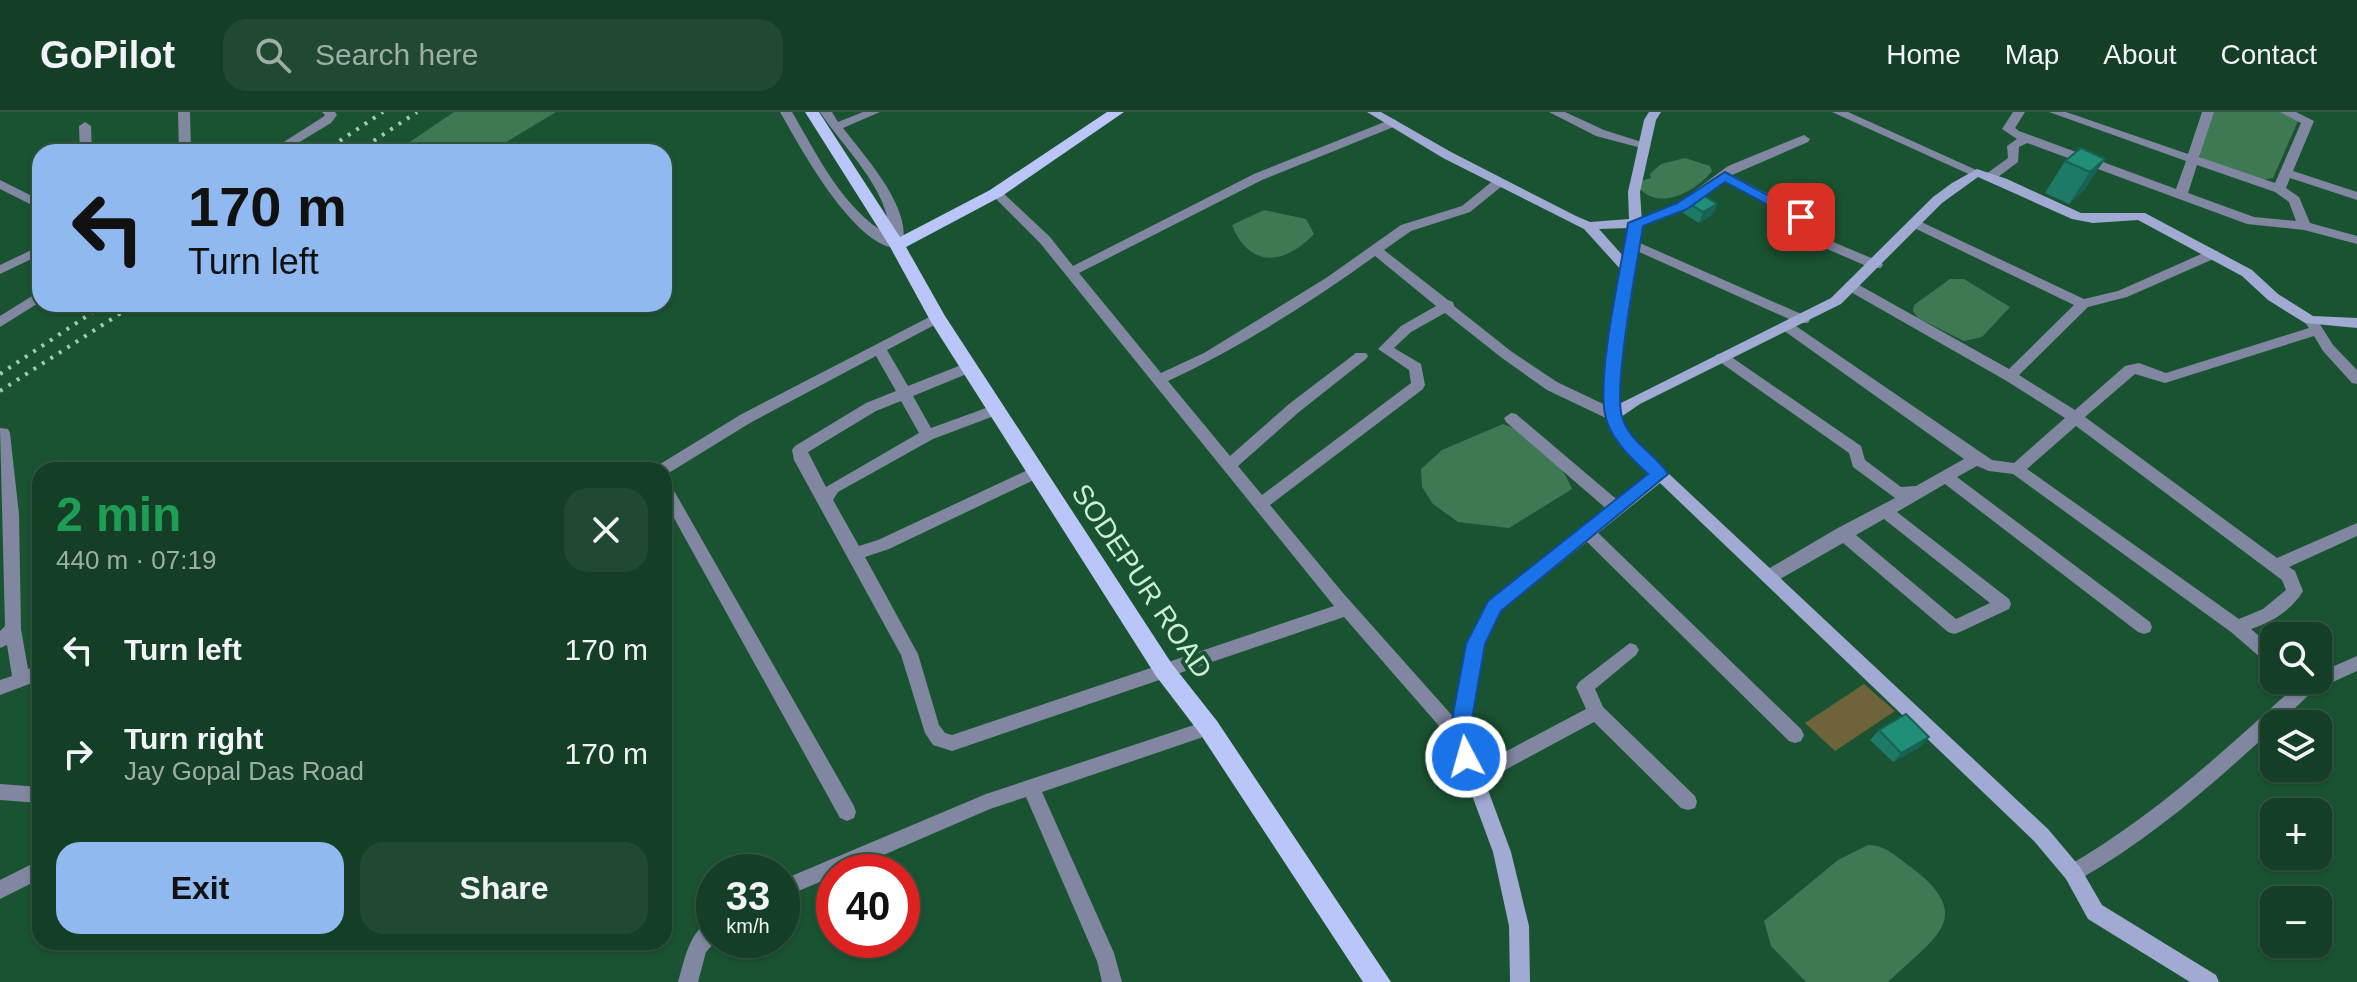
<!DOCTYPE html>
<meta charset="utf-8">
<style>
body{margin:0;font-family:Arial,sans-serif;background:#214932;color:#f1f3f6;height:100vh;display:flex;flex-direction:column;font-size:30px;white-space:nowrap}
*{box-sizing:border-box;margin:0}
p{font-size:26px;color:#9daea7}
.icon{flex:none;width:44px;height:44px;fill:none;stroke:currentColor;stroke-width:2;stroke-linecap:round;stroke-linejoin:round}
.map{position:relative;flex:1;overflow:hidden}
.sheet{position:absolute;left:32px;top:350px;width:640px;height:488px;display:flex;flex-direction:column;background:#143e26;border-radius:24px;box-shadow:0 2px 6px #0004,0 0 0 2px #335743}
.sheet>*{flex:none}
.top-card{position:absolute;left:32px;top:32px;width:640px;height:168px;border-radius:24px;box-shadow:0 2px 6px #0004,0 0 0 2px #335743;background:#90b9f0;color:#111;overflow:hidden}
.controls{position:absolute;left:2260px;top:510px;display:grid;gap:16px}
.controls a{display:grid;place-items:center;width:72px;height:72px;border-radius:16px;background:#143e26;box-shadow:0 2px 6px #0004,0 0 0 2px #335743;font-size:40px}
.speed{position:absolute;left:696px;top:742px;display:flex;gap:16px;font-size:40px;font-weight:700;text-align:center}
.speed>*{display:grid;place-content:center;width:104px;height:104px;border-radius:50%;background:#143e26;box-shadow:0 2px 6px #0004,0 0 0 2px #335743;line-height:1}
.speed small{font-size:20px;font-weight:400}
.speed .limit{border:12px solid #d22;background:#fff;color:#111}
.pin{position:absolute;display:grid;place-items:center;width:68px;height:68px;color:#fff;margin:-34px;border-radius:16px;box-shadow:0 4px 12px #0006}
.me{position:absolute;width:88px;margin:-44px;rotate:354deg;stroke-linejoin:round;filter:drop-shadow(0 0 6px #0008)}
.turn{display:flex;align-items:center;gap:28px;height:168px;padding:0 24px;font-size:36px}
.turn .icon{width:104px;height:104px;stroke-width:2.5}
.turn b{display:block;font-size:56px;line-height:68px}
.round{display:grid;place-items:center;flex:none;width:84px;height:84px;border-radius:24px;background:#214932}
.head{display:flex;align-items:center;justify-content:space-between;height:136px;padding:0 24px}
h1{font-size:48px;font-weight:700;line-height:60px;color:#1e9e55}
.primary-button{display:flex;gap:16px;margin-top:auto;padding:16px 24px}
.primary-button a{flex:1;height:92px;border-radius:24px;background:#90b9f0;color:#111;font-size:32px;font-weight:700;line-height:92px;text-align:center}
.primary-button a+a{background:#214932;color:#f1f3f6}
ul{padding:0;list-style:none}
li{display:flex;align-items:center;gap:24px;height:104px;padding:0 24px}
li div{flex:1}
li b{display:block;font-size:30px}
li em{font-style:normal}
header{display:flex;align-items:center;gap:48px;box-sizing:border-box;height:112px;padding:0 40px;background:#143e26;border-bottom:2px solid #335743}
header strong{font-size:38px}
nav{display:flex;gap:44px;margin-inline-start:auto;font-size:28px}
.search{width:560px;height:72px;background:#214932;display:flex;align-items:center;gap:20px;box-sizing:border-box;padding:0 28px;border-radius:24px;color:#9daea7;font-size:30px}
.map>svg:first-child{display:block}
</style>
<header>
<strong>GoPilot</strong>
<div class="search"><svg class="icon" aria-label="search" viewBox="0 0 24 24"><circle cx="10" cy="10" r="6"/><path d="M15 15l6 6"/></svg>Search here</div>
<nav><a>Home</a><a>Map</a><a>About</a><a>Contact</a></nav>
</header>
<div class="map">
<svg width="2357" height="870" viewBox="0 0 2357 870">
<rect width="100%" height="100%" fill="#1a5332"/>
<!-- green -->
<path fill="#6f633a" d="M1864 572 1895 599 1835 639 1805 611Z"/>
<!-- water -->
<path fill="#3f7954" d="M454 0H556L490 40H395Z
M2208 0H2282L2298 9 2273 66 2263 68 2203 47 2193 39Z
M1685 46 1710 54 1712 59C1696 79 1661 99 1640 77V69L1651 66 1650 62 1661 52Z
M1264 98 1306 107 1314 122C1284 154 1249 156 1232 113Z
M1950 167H1964L2010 195 1982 225 1964 229 1918 206 1913 199 1914 193Z
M1503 312C1533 323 1561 348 1572 377L1509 416 1458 410 1433 392 1422 375 1421 357 1442 338Z
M1868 733C1885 732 1899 747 1912 756 1978 806 1932 827 1888 870H1806L1771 834 1764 809 1838 748Z"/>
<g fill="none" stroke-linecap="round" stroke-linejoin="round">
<!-- street -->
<path fill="#8187a0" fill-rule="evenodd" d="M178 0H190L191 40H179Z
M322 0H335L337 3 331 11 283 40H268L323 5 325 3Z
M780 0H792C818 44 843 98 890 124 889 76 844 37 820 0H832L838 10 863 0H880L843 16C865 45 914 97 902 136 857 142 799 33 780 0Z
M1549 0H1565L1604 18 1651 33 1645 37 1596 24Z
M1832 0H1848L1983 61 1981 64H1973Z
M2013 0H2025L2015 16 2019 19 2176 77 2186 49 2049 0H2066L2188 42 2202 0H2214L2199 45 2275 71 2301 11 2280 0H2296L2314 9 2293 59 2357 80V88L2290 66 2286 76 2299 85 2310 111 2357 124V132L2304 118 2247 112 2027 31 2019 35 2018 50 1994 68H1986V62L2008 46 2007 34 2017 27 2002 17ZM2197 53 2275 80 2289 90 2296 109 2254 105 2188 81Z
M1392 7 1396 8V14L1262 68 1079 161 1161 261 1204 241 1326 166 1401 113 1462 94 1494 68H1502V74L1470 100 1411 119 1384 138 1448 188 1453 190 1454 194 1512 240 1557 270 1618 299 1620 303 1618 307H1608L1547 278 1502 246 1445 201 1411 220 1394 236 1421 252 1425 273 1423 277 1270 393 1343 481 1465 618 1468 624 1465 630 1459 632 1453 630 1344 505 952 639 933 633 925 621 901 543 794 348 792 338 795 334 866 291 896 279 876 244 750 311 667 362 664 363V358H654L657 354 740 303 937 201 942 203 944 206 942 209 887 238 908 274 969 250 976 255 974 259 913 284 931 316 997 292 1004 297 1002 301 933 327 838 380 833 388 859 434 878 428 1032 356H1042L1045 360 1042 364 889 437 865 445 918 542 939 613 945 621 952 623 1334 494 1040 131 990 81 992 78H1000L1050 125 1073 154 1254 62ZM1375 144 1436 194 1401 214 1378 237 1409 258 1411 271 1262 383 1238 354 1299 300 1366 247 1368 244 1366 241H1356L1289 292 1230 344 1168 269C1241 235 1310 191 1375 144ZM901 289 919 321 826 375 808 340 876 299Z
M85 10 91 14 92 40H80L79 14Z
M1804 23 1810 27 1808 30 1732 63 1806 102V108H1796L1724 69 1686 97 1636 115 1630 111 1678 91 1728 54Z
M0 68 40 88V97L0 77Z
M1915 107 2084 187 2118 179 2208 139H2218V145L2127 185 2088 195 2019 263 2075 298 2125 254 2139 251 2166 261 2309 216 2304 209 2306 206H2316L2333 233 2357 258V272L2352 271 2323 239 2314 224 2165 271 2135 262 2085 305 2277 446 2357 411V424L2289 455 2295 459 2303 479C2292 498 2272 510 2251 517L2274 537V554L2268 552 2231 520 2013 362 1989 359 1977 354 1957 365 2150 510 2152 515 2150 520 2144 522 2138 520 1945 372 1897 400 2009 487 2011 492 2009 497 1960 520 1954 522 1948 520 1843 431 1775 470H1763L1761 465 1763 460 1836 417 1895 386 1853 355 1849 341 1717 248 1715 245 1717 242H1727L1861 334 1865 348 1901 375 1916 374 1964 347 1783 218 1781 215 1783 212H1793L1992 348 2014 351 2065 306 2005 268 1849 179V173H1859L2009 257 2074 193 1910 114V108ZM2076 314 2282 468 2286 478 2263 497 2239 507 2027 357ZM1884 407 1990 491 1956 507 1856 423Z
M1809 120 1881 150 1883 153 1881 156H1871L1804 127 1803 124Z
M1633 128 1808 205 1810 208 1808 211H1798L1628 135V129Z
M40 134V143L0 162V153Z
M40 179V190L0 215V204Z
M1511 301 1516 302 1621 391 1623 395 1621 399H1609L1506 310 1504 306Z
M0 316 8 317 10 321 19 402 21 517 28 557 40 553V568L0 583V568L12 564 7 533 0 536V519L5 514Z
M664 368 669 370 854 694 856 700 854 706 847 709 840 706 664 388Z
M1586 413 1592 415 1801 617 1804 623 1801 629 1795 631 1789 629 1580 423 1578 419 1580 415Z
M1630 531 1636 533 1639 538 1636 543 1595 577 1603 595 1695 684 1697 690 1695 696 1688 698 1681 696 1594 610 1479 672 1473 674 1467 672 1464 666 1467 660 1586 597 1576 575 1579 570Z
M2357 544V559L2313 579 2278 612H2274V616C2212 673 2153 725 2080 767L2073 770 2066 767 2063 761 2066 755C2156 703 2225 638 2301 569L2318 568V561Z
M1209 608 1215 611 1218 616 1215 621 1042 680 1114 841 1122 870H1102L1097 849 1026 685 990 697 844 760H834V764L782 786V768L986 682Z
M0 672 40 675V691L0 688Z
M40 748V767L0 787V768Z
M714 807V828H717L706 840 698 870H678C685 847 689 817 714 807Z"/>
<!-- secondary -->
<path fill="#a1aad2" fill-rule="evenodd" d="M1367 0H1381L1451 40 1576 104 1590 110 1629 107 1628 80 1644 8 1649 0H1661L1656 8 1640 80 1642 111 1621 258V291L1831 186 1933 85 1952 71 1977 57 2007 67 2081 101H2145L2252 158 2278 182 2313 204 2357 206V216L2305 211 2268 188 2242 164 2138 108 2093 111 2072 107 1978 65 1942 91 1841 192 1640 292 1621 305 1635 330 2048 717 2080 755 2102 793 2216 863 2219 870H2190L2088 807 2066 767 2034 729 1660 371 1501 499 1483 532 1468 624 1511 740 1529 814 1530 870H1510L1509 814 1493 740 1450 624 1467 532 1489 489 1650 362 1624 338 1606 303 1607 258 1622 159 1584 117 1443 46ZM1629 116 1624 145 1599 117Z"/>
<!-- primary -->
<path fill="#bac6f8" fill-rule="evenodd" d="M805 0H819L900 125 990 78 1107 0H1124L1002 84 906 135 945 204 1172 552 1217 609 1391 870H1363L1201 623 1156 564 931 210 889 133Z"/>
<!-- rail -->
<path stroke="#a1caaf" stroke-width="4" stroke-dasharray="3 7" stroke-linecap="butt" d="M323 40 383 0
M357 40 417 0
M0 262 105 192
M0 279 135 192"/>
</g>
<!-- wall -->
<path fill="#1c7a66" d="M2105 47 2084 78 2069 92 2045 81 2065 49Z
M1687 90 1717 92 1712 103 1699 111 1683 101Z
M1879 618 1929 625 1920 635 1893 650 1870 628Z"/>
<!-- shaded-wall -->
<path fill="#176353" d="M2105 47 2084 78 2069 92 2090 60Z
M1717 92 1712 103 1699 111 1703 100Z
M1929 625 1920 635 1893 650 1901 641Z"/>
<!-- building -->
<path fill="#218e77" stroke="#176353" stroke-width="2" d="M2081 36 2105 47 2090 60 2065 49Z
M1701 82 1717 92 1703 100 1687 90Z
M1906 602 1929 625 1901 641 1879 618Z"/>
<!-- route -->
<path fill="#1a73e8" stroke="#114b97" stroke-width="2" d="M1725 60 1808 105 1796 108 1725 70 1687 97 1643 114C1637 153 1613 273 1622 305 1630 331 1655 341 1668 362L1501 499 1485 532 1469 624 1476 645 1473 651 1466 654 1459 651 1449 624 1466 532 1488 489 1648 362C1631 346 1609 326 1605 302 1597 259 1621 158 1628 111L1677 91Z"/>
<g text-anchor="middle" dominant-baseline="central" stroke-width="8" stroke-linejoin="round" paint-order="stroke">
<!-- street labels -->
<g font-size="28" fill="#ccefd6" stroke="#1a5332">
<text transform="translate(1142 469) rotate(56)">SODEPUR ROAD</text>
</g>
</g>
</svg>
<div class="controls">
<a><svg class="icon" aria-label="search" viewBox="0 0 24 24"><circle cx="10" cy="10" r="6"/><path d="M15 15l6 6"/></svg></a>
<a><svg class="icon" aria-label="layers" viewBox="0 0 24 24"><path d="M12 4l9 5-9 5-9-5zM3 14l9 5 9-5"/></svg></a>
<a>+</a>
<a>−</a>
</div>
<div class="speed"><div>33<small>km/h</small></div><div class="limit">40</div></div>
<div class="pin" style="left:1801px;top:105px;background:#d93025"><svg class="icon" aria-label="arrive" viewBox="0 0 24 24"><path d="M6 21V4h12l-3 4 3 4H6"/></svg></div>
<svg class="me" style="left:1466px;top:645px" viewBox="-20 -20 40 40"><circle r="17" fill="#1a73e8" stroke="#fff" stroke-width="3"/><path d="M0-11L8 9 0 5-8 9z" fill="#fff"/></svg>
<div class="top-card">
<div class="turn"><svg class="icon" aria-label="left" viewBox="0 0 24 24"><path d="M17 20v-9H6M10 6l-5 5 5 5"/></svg><div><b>170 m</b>Turn left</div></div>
</div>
<section class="sheet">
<div class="head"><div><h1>2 min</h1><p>440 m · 07:19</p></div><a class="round"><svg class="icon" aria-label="close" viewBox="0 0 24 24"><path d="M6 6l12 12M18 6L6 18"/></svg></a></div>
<ul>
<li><svg class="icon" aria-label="left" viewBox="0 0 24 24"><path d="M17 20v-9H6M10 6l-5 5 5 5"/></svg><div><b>Turn left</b></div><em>170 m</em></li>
<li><svg class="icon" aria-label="right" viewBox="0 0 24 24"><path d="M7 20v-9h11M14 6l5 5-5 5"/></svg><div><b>Turn right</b><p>Jay Gopal Das Road</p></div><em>170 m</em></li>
</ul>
<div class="primary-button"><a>Exit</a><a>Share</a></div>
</section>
</div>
